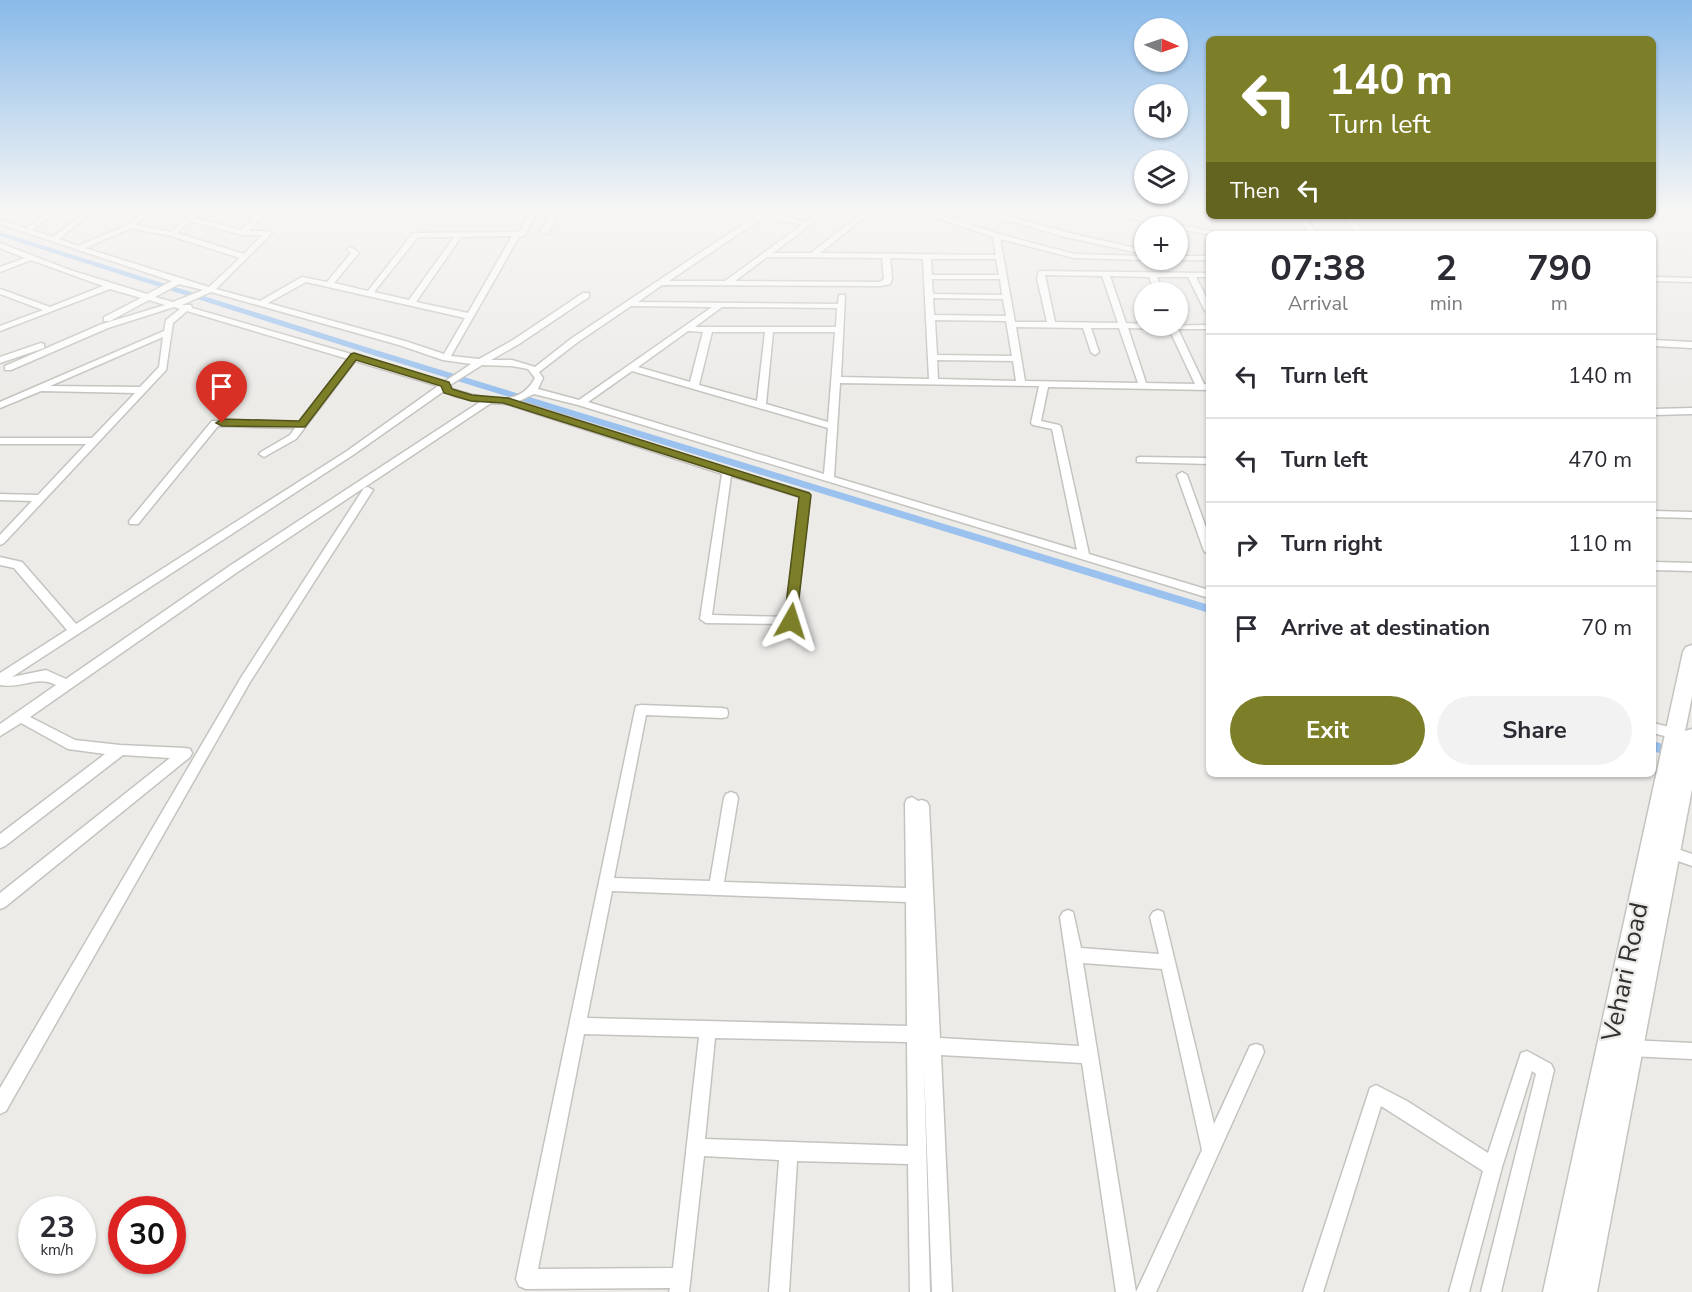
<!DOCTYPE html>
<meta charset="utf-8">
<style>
body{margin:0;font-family:"Nunito Sans",sans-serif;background:#f2f2f3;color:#2b2b33;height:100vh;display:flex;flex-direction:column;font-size:22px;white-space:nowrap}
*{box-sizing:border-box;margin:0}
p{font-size:20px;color:#7c7c81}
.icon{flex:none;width:33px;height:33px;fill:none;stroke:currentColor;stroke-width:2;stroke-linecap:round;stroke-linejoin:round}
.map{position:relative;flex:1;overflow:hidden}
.panel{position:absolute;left:1206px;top:231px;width:450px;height:546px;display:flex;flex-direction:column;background:#fff;border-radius:9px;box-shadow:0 2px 4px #0004}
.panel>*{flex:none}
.top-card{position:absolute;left:1206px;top:36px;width:450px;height:183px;border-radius:9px;box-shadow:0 2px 4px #0004;background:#7c7e28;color:#fff;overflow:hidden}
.needle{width:39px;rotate:92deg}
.tools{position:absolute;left:1134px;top:18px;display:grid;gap:12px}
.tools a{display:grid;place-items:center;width:54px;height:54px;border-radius:50%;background:#fff;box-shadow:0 2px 4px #0004;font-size:30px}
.speed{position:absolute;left:18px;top:1196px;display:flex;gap:12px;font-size:30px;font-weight:700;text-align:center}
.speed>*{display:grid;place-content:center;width:78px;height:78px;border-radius:50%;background:#fff;box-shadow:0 2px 4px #0004;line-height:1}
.speed small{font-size:15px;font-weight:400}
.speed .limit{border:9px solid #d22;background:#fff;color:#111}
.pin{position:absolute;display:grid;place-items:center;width:51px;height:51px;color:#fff;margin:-62px -26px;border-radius:50% 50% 50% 0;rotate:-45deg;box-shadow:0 0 6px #0007}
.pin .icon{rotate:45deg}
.me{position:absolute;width:66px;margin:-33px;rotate:6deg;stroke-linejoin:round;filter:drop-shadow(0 0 4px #0008)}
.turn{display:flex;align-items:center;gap:21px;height:126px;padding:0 24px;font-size:27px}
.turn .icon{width:78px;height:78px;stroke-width:2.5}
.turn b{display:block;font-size:42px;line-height:51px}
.then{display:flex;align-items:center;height:57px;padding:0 24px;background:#0003;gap:12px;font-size:22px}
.eta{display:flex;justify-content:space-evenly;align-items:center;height:102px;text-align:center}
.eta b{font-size:36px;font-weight:700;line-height:42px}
.action{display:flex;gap:12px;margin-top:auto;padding:12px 24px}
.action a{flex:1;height:69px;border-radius:36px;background:#7c7e28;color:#fff;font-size:24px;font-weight:700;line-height:69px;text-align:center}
.action a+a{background:#f2f2f3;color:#2b2b33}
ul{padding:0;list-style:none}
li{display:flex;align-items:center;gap:18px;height:84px;padding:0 24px;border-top:2px solid #e1e1e2}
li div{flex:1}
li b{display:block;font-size:22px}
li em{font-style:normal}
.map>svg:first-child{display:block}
</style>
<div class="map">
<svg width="1692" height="1292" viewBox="0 0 1692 1292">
<rect width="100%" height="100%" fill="#edebe8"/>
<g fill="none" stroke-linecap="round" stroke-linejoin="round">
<!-- canal -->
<path fill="#9bc2ee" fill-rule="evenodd" d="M0 232 366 347 1209 605V613L360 351 0 236Z
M1653 741 1692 753V763L1653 751Z"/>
<!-- minor casing -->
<g stroke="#c5c3bf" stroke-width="3">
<path id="minor" d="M3 209H11L0 217V212Z
M53 209H61L32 230 53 237 90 209H96L59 239 78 246 128 225 146 209H154L136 225 171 232 196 209H203L194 218 241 230 262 209H269L249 231H268L272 233 216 289 260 301 302 277 327 282 351 253 347 249 351 247 359 253 334 283 368 291 413 233 519 232 532 209H539L524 236 519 237 451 356 479 359 513 340 583 293H589V297L519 344 491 360H512L535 367 572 338 766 209H774L769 213 806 222 823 209H831L773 253H811L867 209H875L820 253 996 255 993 237 910 209H921L999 234 1074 254 1144 256V260H1147H1144L1074 258 1000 239 1015 322H1047L1037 278 1039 271 1209 273V277H1196L1209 303V313L1205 311 1188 277H1157L1163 292H1155L1149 277 1110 276 1126 323 1144 324V326L1209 325V329H1178L1204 384H1209V390L1048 387 1041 421 1059 425 1061 427 1089 554 1209 590V598L578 405 534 394 519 401 731 470 809 493 810 495 795 624 706 623 700 619 722 474 507 404 491 403 239 571 30 717 75 740 120 745 185 748 190 749 192 753 190 757 5 907 0 909V893L170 758 123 755 5 846 0 848V834L105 754 68 749 21 723 0 736V724L56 685C36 675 23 689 0 685V673L67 630 14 568 0 565V557L22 562 76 624 347 451 438 386 355 361 296 439 264 457 259 454 261 452 290 435 295 428 218 426 138 524H130L129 522 130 520 212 421 299 422 348 359 187 311 173 323 166 370 4 543 0 545V535L32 501 0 500V494L38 495 86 444H0V438H92L135 393 41 391 0 408V402L164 331 166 320 180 309 174 307 108 328 11 370H5V366L102 324 165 305 149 300 110 321H104V317L141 298 110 289 0 331V326L43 310 0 294V289L50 307 103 286 31 260 0 272V267L25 258 0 248V243L70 270 147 294 172 281 0 224V220L26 228ZM765 216 802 225 725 281H669ZM190 221 243 235H262L244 254 177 233ZM131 228 171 236 240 258 209 287 85 248ZM512 236 468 313 416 302 461 237ZM418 237H454L409 300 374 292ZM767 257 882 258 884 279 880 282 735 281ZM890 258 923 259 929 379 841 377 845 295H839L838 304 638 302 662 285 881 286 890 284 892 279ZM931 259H996L999 275H932ZM1045 275 1102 276 1118 323 1055 322ZM932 279H1000L1002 295 933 294ZM306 282 328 287 465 318 444 354 405 341 268 303ZM179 284 203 290 173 302 155 297ZM211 292 399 345 443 360 471 364 444 382 358 356 357 354H351L192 308 191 305H182ZM933 298 1003 299 1006 316 934 315ZM631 306 712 307 579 400 538 389 543 378 539 372 578 342ZM722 307 837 308 836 327H695ZM935 320 1006 321 1012 356 937 355ZM1016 327 1083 328 1091 352 1095 355 1099 352 1091 328H1119L1138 383 1025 381ZM1128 328 1169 329 1195 384 1146 383ZM688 331 703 332 690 382 638 367ZM712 332H765L757 401 699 385ZM773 332H835L828 422 766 404ZM163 337 159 367 140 387 50 386ZM937 360 1013 361 1016 381 938 379ZM482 365 512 366 528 369 535 378C519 410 480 398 452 389L450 385ZM632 371 828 428 824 474 588 402ZM840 383 1039 386 1031 423 1033 425 1052 429 1077 550 834 477ZM444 391 454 396 480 402 231 565 66 679 46 670 12 677 353 455ZM731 476 800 497 786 617 712 615Z
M553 209H560L548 233H542L541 231Z
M970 209H982L1069 233 1144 250V254L1065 237Z
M1059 209H1072L1096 216 1093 218Z
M1083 209H1098L1225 234H1209L1178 229V226H1166Z
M1279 216H1304L1318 234H1310L1299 220Z
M1343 216H1350L1365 234H1357Z
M1178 256H1209V260H1175H1178Z
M1653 277 1692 278V282L1653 281Z
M1653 340 1692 342V348L1653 346Z
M41 343 44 344V348L0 363V357Z
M1692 408V414L1653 415V409Z
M1140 457 1209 458V464L1137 462V458Z
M1182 472 1187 475 1209 536V555L1204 551 1177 475Z
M368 487 373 490 250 682 6 1111 0 1114V1088L242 676 364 488Z
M1653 511 1692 512V518L1653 517Z
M1653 562 1692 563V571L1653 570Z
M641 705 722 708 727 709 728 713 727 717 722 718 646 715 614 878 710 881 724 798 726 794 731 792 736 794 738 798 724 882 906 888 905 803 907 799 912 797 918 801 922 800 927 802 929 806 940 1038 1079 1046 1060 917 1063 912 1068 910 1073 912 1081 948 1159 954 1150 917 1153 912 1158 910 1163 912 1214 1124 1250 1046 1256 1044 1262 1046 1264 1052 1156 1292H1136L1202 1150 1162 969 1083 963 1136 1292H1116L1082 1063 941 1055 952 1292H932L924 1066 930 1292H910L908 1164 797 1161 789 1292H769L779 1160 704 1156 689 1292H669L670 1288 526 1289 519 1286 516 1279 635 710 636 706ZM612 891 906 902 907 1026 587 1018ZM584 1034 699 1037 673 1268 538 1269ZM715 1038 907 1042 908 1146 705 1139Z
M1653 723 1681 730 1683 734 1681 738 1676 739 1653 733Z
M1669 846 1692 854V866L1664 856 1662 852 1664 848Z
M1629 1040 1692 1043V1059L1629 1056 1623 1054 1621 1048 1623 1042Z
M1527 1051 1551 1064 1554 1070 1501 1292H1481L1536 1074 1532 1071 1502 1167 1469 1292H1449L1483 1171 1381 1106 1323 1292H1303L1370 1088 1376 1085 1407 1101 1488 1153 1519 1059 1521 1053Z"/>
</g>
<!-- primary casing -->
<g stroke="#c5c3bf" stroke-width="3">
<path id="primary" d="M1692 645V697L1685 731 1692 729V789L1597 1292H1543L1683 652 1686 647Z"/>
</g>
<!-- minor -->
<use href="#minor" fill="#fff" fill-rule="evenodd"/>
<!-- primary -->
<use href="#primary" fill="#fff" fill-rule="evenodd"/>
</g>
<!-- sky -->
<linearGradient id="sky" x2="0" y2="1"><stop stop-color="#89baea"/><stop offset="0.54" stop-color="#f7f6f5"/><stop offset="1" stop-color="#f7f6f5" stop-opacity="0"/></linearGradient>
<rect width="1692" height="390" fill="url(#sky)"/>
<!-- route -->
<path fill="#7c7e28" stroke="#51521a" stroke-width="1.5" d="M354 353 449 382 452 389 472 395 508 398 809 493 811 495 796 624H786L784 621 799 497 503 403 471 401 444 393 441 386 356 360 305 427 222 426 216 423 222 419 299 421 351 354Z"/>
<g text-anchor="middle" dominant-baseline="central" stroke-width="4.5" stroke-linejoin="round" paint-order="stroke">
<!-- near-street labels -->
<g font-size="26" fill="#30302e" stroke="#edebe8">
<text transform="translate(1625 972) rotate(-78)">Vehari Road</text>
</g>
</g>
</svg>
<div class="tools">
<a><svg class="needle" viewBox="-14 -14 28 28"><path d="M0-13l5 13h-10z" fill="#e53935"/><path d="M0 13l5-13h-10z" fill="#7c7c81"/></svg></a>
<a><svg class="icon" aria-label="sound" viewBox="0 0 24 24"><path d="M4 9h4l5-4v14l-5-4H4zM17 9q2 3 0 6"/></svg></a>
<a><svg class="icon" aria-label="layers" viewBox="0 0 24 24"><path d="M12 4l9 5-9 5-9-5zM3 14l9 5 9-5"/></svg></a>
<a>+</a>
<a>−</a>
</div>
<div class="speed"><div>23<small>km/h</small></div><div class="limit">30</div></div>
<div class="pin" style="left:222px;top:423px;background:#d93025"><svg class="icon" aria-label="arrive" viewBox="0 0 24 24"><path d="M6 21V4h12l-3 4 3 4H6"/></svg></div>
<svg class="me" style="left:791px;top:621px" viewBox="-20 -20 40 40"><path d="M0-17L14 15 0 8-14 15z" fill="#7c7e28" stroke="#fff" stroke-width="4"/></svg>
<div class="top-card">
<div class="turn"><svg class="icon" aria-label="left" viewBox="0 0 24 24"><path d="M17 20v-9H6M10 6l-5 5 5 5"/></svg><div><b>140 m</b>Turn left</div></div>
<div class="then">Then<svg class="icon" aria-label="left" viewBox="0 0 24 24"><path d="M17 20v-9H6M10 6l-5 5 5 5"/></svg></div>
</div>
<section class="panel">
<div class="eta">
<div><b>07:38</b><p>Arrival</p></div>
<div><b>2</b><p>min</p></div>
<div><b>790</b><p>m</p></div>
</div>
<ul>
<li><svg class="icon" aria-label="left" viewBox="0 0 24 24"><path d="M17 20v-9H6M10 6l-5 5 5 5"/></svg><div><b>Turn left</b></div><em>140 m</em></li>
<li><svg class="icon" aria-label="left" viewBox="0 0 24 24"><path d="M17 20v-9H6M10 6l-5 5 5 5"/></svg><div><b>Turn left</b></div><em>470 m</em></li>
<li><svg class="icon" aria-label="right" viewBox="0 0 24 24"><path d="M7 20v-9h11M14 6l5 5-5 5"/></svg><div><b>Turn right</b></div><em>110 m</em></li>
<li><svg class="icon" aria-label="arrive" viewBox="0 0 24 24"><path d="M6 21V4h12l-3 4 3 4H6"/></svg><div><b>Arrive at destination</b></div><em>70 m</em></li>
</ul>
<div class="action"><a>Exit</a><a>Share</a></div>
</section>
</div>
